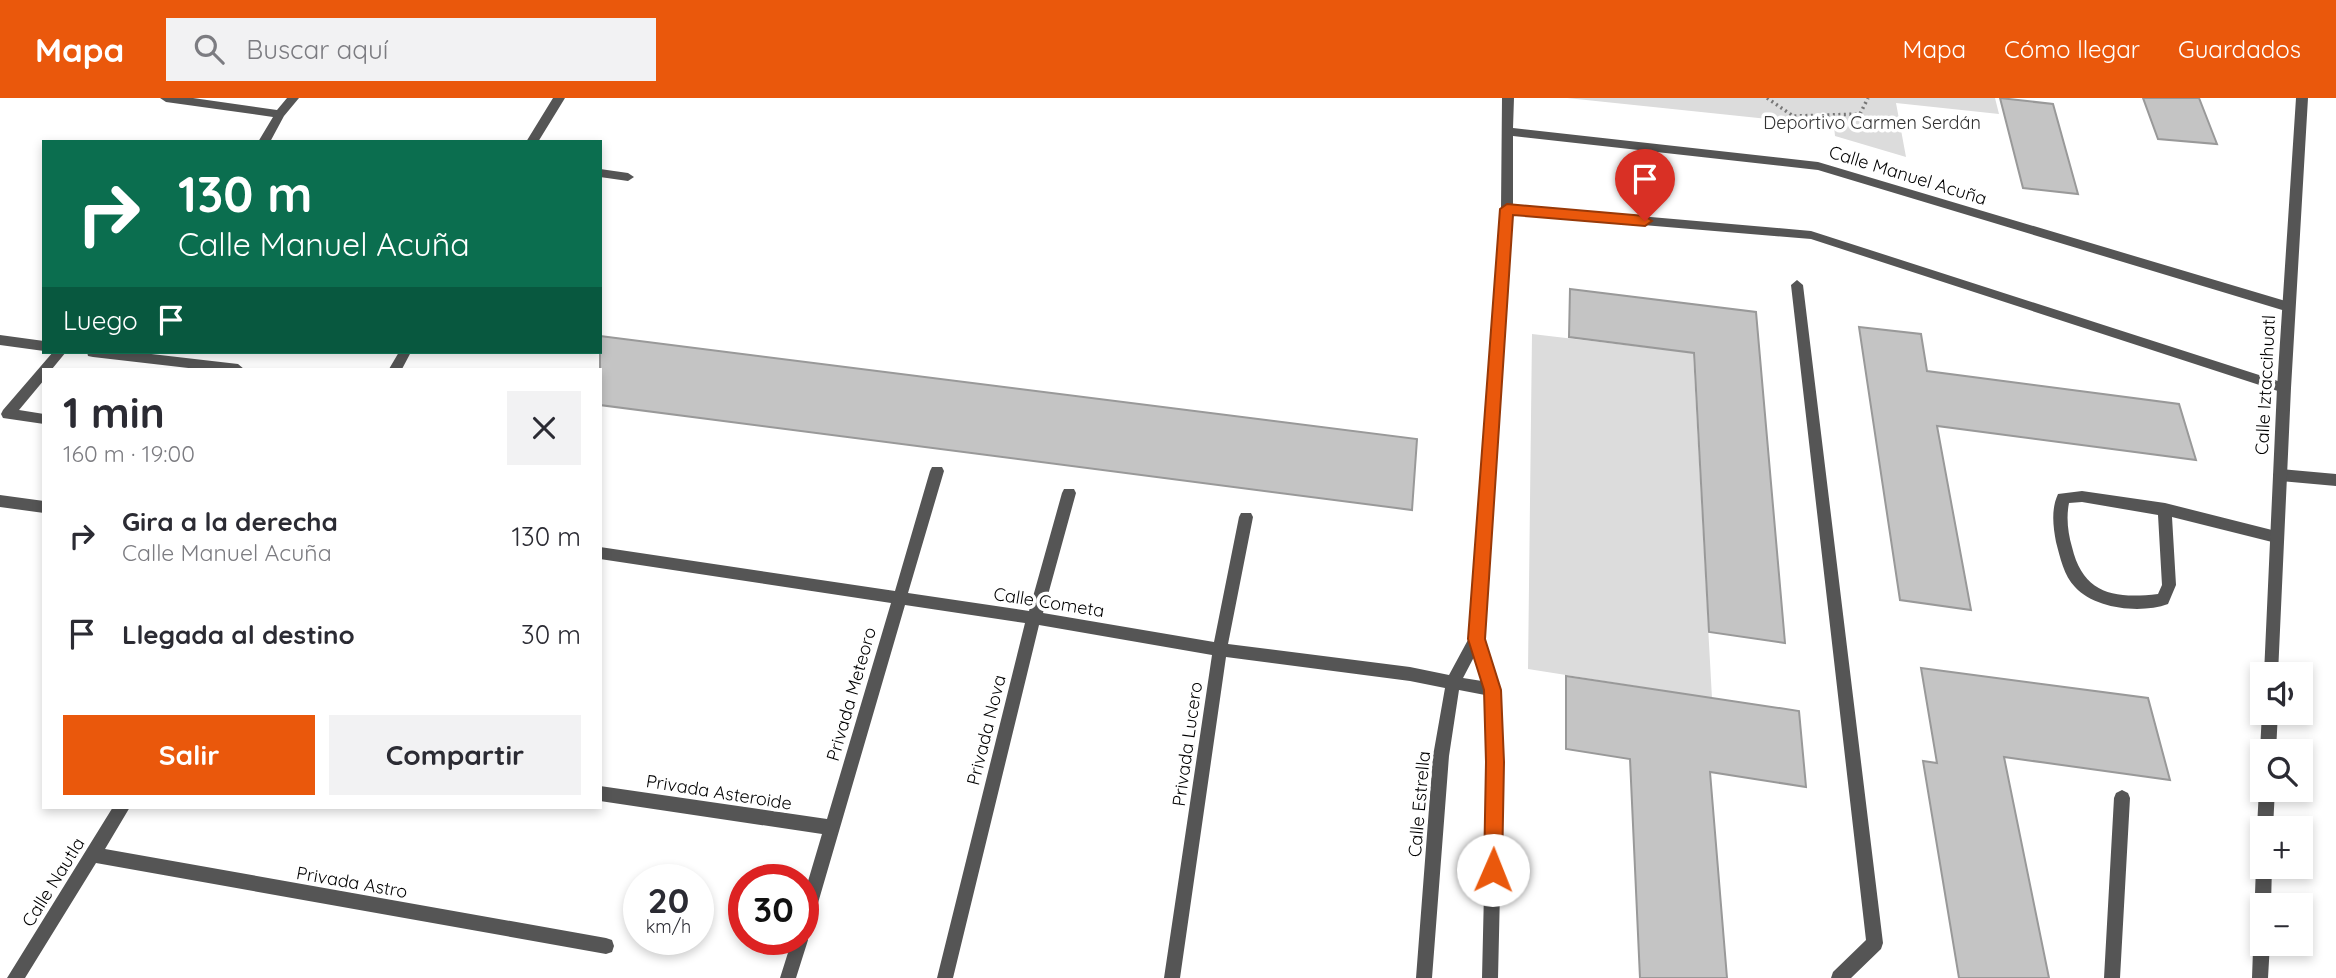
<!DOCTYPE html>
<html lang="es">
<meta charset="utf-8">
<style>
body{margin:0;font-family:Quicksand,sans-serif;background:#f2f2f3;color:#2b2b33;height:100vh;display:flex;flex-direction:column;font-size:26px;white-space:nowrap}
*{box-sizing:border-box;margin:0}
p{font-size:23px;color:#7c7c81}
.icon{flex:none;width:38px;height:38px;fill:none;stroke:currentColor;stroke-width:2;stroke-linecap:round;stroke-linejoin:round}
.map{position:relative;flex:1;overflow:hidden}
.sheet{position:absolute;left:42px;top:270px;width:560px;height:441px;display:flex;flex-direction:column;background:#fff;border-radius:0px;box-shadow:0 4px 10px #0003}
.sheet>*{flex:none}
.guide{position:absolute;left:42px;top:42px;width:560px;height:214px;border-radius:0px;box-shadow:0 4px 10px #0003;background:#0b6e4f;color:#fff;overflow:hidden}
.fabs{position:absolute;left:2250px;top:564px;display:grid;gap:14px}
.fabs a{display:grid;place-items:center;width:63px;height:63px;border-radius:0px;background:#fff;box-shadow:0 4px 10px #0003;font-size:35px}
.speed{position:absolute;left:623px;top:766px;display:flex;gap:14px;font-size:35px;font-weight:700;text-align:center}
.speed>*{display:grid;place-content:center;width:91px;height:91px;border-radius:50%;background:#fff;box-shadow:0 4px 10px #0003;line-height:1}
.speed small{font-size:18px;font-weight:400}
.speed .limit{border:10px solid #d22;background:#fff;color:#111}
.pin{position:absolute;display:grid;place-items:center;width:60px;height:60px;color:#fff;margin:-72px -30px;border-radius:50% 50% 50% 0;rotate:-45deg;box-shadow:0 0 7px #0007}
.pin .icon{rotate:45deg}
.me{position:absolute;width:77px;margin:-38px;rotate:1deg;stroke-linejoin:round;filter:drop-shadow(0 0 5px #0008)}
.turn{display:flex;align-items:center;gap:24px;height:147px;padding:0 21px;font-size:32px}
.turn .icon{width:91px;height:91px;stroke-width:2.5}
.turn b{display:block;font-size:49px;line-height:60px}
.then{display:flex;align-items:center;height:66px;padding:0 21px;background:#0003;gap:14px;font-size:26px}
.round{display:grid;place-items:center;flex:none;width:74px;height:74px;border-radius:0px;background:#f2f2f3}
.head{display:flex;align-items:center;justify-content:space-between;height:119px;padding:0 21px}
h1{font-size:42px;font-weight:700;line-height:52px}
.cta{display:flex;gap:14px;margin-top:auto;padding:14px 21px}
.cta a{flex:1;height:80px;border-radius:0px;background:#ea580c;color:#fff;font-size:28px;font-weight:700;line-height:80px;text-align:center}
.cta a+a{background:#f2f2f3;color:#2b2b33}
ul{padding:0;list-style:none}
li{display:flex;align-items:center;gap:21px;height:98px;padding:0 21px}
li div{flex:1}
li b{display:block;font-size:26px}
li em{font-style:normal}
header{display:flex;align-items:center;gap:42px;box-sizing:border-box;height:98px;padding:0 35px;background:#ea580c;color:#fff}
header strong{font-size:33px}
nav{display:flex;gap:38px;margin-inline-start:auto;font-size:24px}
.search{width:490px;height:63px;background:#f2f2f3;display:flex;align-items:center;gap:18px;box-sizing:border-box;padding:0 24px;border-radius:0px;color:#7c7c81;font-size:26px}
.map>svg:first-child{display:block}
</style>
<header>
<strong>Mapa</strong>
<div class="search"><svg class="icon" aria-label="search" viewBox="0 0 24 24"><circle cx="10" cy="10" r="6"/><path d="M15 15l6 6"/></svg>Buscar aquí</div>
<nav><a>Mapa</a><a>Cómo llegar</a><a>Guardados</a></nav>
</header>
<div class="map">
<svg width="2336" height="880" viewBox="0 0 2336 880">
<rect width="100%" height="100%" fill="#fff"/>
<!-- green -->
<path fill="#dcdcdc" d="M1567 0H1995L1999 16 1896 5 1906 59 1835 38 1834 28Z
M1532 236 1693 255 1712 600 1528 571Z"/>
<!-- building -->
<path fill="#c4c4c4" stroke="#999" stroke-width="2" d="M2000 0 2053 6 2078 96 2023 90Z
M2143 0H2199L2217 46 2158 41Z
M1570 191 1756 214 1785 545 1709 534 1694 255 1569 239Z
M1859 229 1921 236 1927 273 2179 306 2196 362 1937 328 1971 512 1900 502Z
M600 238 1417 341 1412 412 600 307Z
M1921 570 2148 600 2170 682 2004 659 2049 880H1959L1923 663 1937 665Z
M1566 578 1799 613 1806 689 1710 674 1727 880H1640L1630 661 1566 651Z"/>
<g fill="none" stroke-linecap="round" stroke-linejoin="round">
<!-- path -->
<path stroke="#777" stroke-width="3.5" stroke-dasharray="2 3.5" stroke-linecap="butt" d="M1767 0 1793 18 1860 16 1868 0"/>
<!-- service -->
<path fill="#555" fill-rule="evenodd" d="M600 71 628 75 634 79 628 83 600 79Z
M53 254H66L52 271H44V282L19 312 44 316V326L3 320 1 316 3 312Z
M2082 393 2165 405 2276 433 2281 435 2283 439 2281 443 2276 445 2172 419 2176 487 2168 506C2141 516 2095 511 2075 489 2064 478 2060 459 2056 444 2053 428 2051 411 2058 396ZM2082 404 2158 417 2162 487 2158 496C2114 501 2083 496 2072 449 2068 435 2066 420 2069 405Z
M0 397 44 403V415L0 409Z
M2122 692 2128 695 2130 700 2120 880H2104L2114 700 2116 695Z"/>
<!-- pedestrian -->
<path fill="#555" fill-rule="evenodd" d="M1797 182 1803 187 1883 845 1881 851 1851 880H1831L1833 874 1866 842 1791 187Z"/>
<!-- minor -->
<path fill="#555" fill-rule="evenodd" d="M160 0H193L277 12 287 0H299L284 18 270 44H258L273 19 166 4Z
M553 0H565L538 44H526Z
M1502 0H1514L1513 30 1818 64 2289 204 2295 209 2289 214 1818 72 1513 38V107L1811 133 2284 285 2291 290 2284 295 1811 141 1513 116 1483 541 1500 592 1503 664 1498 880H1482L1487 664 1485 597 1459 592 1449 658 1432 880H1416L1433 658 1445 590 1410 583 1226 559 1180 880H1164L1212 557 1039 527 953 880H937L1025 525 905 507 811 829 806 836 808 842 796 880H780L792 842H803V800L822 736 600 703V688L827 721 891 505 600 461V449L895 493 930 373 932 369H942L944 373 908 495 1029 513 1062 395 1064 391H1074L1076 395 1043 515 1214 544 1239 419 1241 415H1251L1253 419 1228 546 1410 569 1449 577 1469 540 1501 111ZM1474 559 1482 583 1463 580Z
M0 237 44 243V253L0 247Z
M87 254H134L238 266 244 271H197L93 259 88 258Z
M399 254H411L402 271H389Z
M2280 371 2336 376V388L2280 383 2275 381 2273 377 2275 373Z
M113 709H130L105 751 606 840 612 842 614 848 612 854 606 856 96 765 25 880H7Z"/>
<!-- tertiary -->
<path fill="#555" fill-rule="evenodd" d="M2296 0H2308L2291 290 2278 576H2264L2277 290Z
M2262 614H2278L2276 653H2263V658L2260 653Z
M2263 685V691H2275L2273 730H2263V737L2257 730 2259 691Z
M2263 761V768H2272L2271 807H2263V845H2270L2268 880H2252L2256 768 2258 762Z"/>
</g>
<!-- route -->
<path fill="#ea580c" stroke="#983908" stroke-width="2" d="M1507 106 1645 118 1652 123 1645 128 1513 117 1485 541 1501 592 1504 664 1502 772 1499 779 1493 781 1486 779 1484 772 1486 664 1484 592 1468 541 1500 111Z"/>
<g text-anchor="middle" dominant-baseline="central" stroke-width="7" stroke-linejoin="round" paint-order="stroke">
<!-- park labels -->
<g font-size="18" fill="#333" stroke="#fff">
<text x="1872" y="24">Deportivo Carmen Serdán</text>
</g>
<!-- street labels -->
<g font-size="18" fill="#000" stroke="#fff">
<text transform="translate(1908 77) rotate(17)">Calle Manuel Acuña</text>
<text transform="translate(2265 287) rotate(-87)">Calle Iztaccihuatl</text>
<text transform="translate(1049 504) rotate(9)">Calle Cometa</text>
<text transform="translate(851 596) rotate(-74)">Privada Meteoro</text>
<text transform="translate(986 632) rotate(-76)">Privada Nova</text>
<text transform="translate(1187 646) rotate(-82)">Privada Lucero</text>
<text transform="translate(719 694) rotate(9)">Privada Asteroide</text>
<text transform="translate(1419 706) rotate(-85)">Calle Estrella</text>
<text transform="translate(53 784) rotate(-58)">Calle Nautla</text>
<text transform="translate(352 784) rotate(10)">Privada Astro</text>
</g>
</g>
</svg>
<div class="fabs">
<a><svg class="icon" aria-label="sound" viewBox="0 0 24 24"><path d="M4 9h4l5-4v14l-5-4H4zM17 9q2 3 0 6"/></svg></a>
<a><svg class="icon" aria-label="search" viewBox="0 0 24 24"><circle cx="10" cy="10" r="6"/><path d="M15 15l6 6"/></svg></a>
<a>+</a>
<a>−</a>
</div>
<div class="speed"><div>20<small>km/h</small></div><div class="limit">30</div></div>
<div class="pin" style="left:1645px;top:123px;background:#d93025"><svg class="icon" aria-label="arrive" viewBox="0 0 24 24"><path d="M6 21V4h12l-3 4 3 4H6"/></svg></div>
<svg class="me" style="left:1493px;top:772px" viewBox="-20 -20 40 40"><circle r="19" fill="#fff"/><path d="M0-13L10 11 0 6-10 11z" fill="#ea580c"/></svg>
<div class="guide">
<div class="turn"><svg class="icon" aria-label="right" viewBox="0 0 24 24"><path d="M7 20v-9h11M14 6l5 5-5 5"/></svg><div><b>130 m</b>Calle Manuel Acuña</div></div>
<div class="then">Luego<svg class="icon" aria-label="arrive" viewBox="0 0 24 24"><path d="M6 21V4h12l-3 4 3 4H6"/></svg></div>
</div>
<section class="sheet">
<div class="head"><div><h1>1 min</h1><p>160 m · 19:00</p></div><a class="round"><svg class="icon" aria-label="close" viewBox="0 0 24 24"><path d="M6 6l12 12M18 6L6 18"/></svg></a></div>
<ul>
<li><svg class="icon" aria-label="right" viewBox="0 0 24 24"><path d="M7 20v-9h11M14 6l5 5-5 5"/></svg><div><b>Gira a la derecha</b><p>Calle Manuel Acuña</p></div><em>130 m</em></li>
<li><svg class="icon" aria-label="arrive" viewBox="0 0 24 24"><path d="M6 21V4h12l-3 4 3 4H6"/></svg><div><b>Llegada al destino</b></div><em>30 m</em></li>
</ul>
<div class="cta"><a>Salir</a><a>Compartir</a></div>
</section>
</div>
